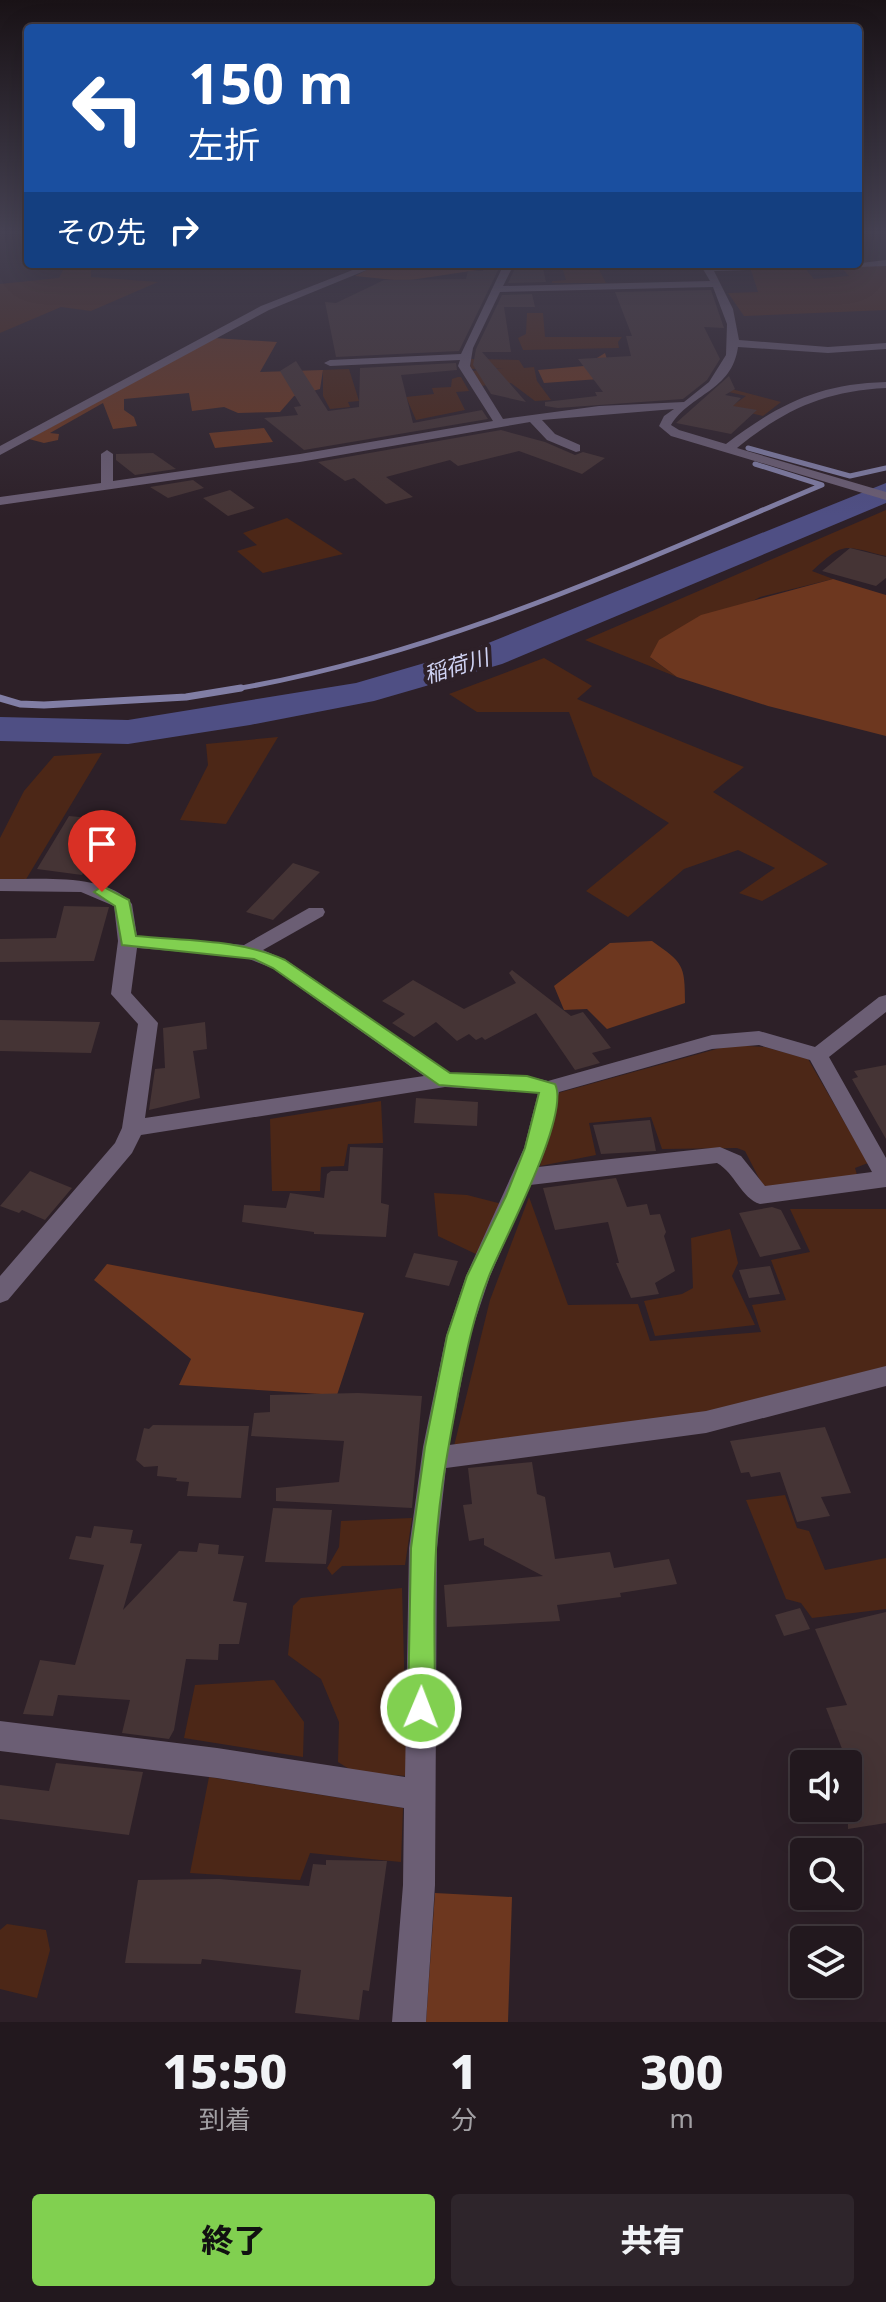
<!DOCTYPE html>
<html lang="ja">
<meta charset="utf-8">
<style>
body{margin:0;font-family:"Noto Sans","Noto Sans JP",sans-serif;background:#2e252b;color:#f1f3f6;height:100vh;display:flex;flex-direction:column;font-size:30px;white-space:nowrap}
*{box-sizing:border-box;margin:0}
p{font-size:26px;color:#a2a0a4}
.icon{flex:none;width:44px;height:44px;fill:none;stroke:currentColor;stroke-width:2;stroke-linecap:round;stroke-linejoin:round}
.map{position:relative;height:2022px;overflow:hidden}
.drawer{display:flex;flex-direction:column;background:#22181e;flex:1}
.drawer>*{flex:none}
.top-card{position:absolute;left:24px;top:24px;width:838px;height:244px;border-radius:8px;box-shadow:0 8px 32px #0002,0 0 0 2px #3f373c;background:#1a4fa0;color:#fff;overflow:hidden}
.buttons{position:absolute;left:790px;top:1750px;display:grid;gap:16px}
.buttons a{display:grid;place-items:center;width:72px;height:72px;border-radius:8px;background:#22181e;box-shadow:0 8px 32px #0002,0 0 0 2px #3f373c;font-size:40px}
.pin{position:absolute;display:grid;place-items:center;width:68px;height:68px;color:#fff;margin:-82px -34px;border-radius:50% 50% 50% 0;rotate:-45deg;box-shadow:0 0 8px #0007}
.pin .icon{rotate:45deg}
.me{position:absolute;width:88px;margin:-44px;rotate:1deg;stroke-linejoin:round;filter:drop-shadow(0 0 6px #0008)}
.turn{display:flex;align-items:center;gap:28px;height:168px;padding:0 32px;font-size:36px}
.turn .icon{width:104px;height:104px;stroke-width:2.5}
.turn b{display:block;font-size:56px;line-height:68px}
.then{display:flex;align-items:center;height:76px;padding:0 32px;background:#0003;gap:16px;font-size:30px}
.eta{display:flex;justify-content:space-evenly;align-items:center;height:136px;text-align:center}
.eta b{font-size:48px;font-weight:800;line-height:56px}
.cta{display:flex;gap:16px;margin-top:auto;padding:16px 32px}
.cta a{flex:1;height:92px;border-radius:8px;background:#81d050;color:#111;font-size:32px;font-weight:800;line-height:92px;text-align:center}
.cta a+a{background:#2e252b;color:#f1f3f6}
.map>svg:first-child{display:block}
</style>
<div class="map">
<svg width="886" height="2022" viewBox="0 0 886 2022">
<rect width="100%" height="100%" fill="#2d2028"/>
<!-- green -->
<path fill="#4c2717" d="M60 264H91V277L158 282 91 311 61 307 0 333V284L59 278 64 268Z
M561 264H596L606 283H552V281L566 280Z
M886 265V310L744 316 728 293 758 292 751 270 804 267 814 279 849 276 840 266Z
M527 313H543L545 337H622L618 342 619 348 523 350 518 338 526 334Z
M471 359 519 360 524 368 534 367 537 381 551 400 535 401 511 383 480 386 471 371 504 368 470 369Z
M349 369 359 401 348 402 350 407 330 409 323 396V370Z
M458 377H461L469 391 456 392 465 410 416 420 406 397 434 394 432 388 451 387 452 379Z
M720 386 781 402 763 416 729 408 746 396 716 389Z
M886 510V556C843 546 846 540 812 571L833 579 760 597 651 658 677 677 585 640Z
M287 518 343 554 263 573 237 551 257 545 243 533Z
M544 658 592 686 577 699 744 767 713 792 828 864 762 901 739 893 775 868 738 850 684 869 628 917 586 891 669 823 593 776 569 712H477L449 694Z
M278 737 226 824 180 820 208 765 206 744Z
M102 753 25 881 0 880V838L24 791 54 756Z
M731 1045 765 1047 808 1059 868 1163 855 1168 858 1178 764 1188 745 1151 737 1148 662 1149 651 1117 589 1123 596 1155 540 1166 558 1093Z
M381 1101 383 1143 348 1144 344 1166 321 1167 320 1191H272L270 1119Z
M434 1193 467 1195 502 1204 480 1256 438 1236Z
M529 1197 568 1305 638 1304 650 1341 761 1332 752 1305 786 1300 771 1260 810 1252 790 1209H886V1368L702 1413 454 1446 490 1300Z
M730 1229 738 1263 732 1276 755 1325 655 1336 644 1301 682 1294 693 1288 691 1238Z
M785 1495 797 1528 809 1531 825 1570 886 1558V1609L812 1618 801 1603 786 1599 746 1500Z
M412 1518 405 1565 342 1566 332 1575 327 1568 339 1547 341 1521Z
M402 1588 407 1776 354 1772 338 1762 339 1722 321 1679 288 1655 293 1606 301 1598Z
M274 1680 304 1722 303 1757 184 1738 195 1685Z
M209 1777 403 1808 401 1862 310 1853 300 1880 190 1873Z
M7 1924 46 1930 50 1950 37 1998 0 1989V1930Z"/>
<!-- forest -->
<path fill="#6d371f" d="M379 264H413L414 270 482 266 484 269 404 281 355 276Z
M214 338 277 342 260 372 323 370 320 389 294 396 280 412 238 413 224 407 192 411 189 393 124 399V410L134 417 137 426 113 429 103 403 50 433 59 434 58 440 44 443 29 439Z
M605 353 613 378 544 383 538 370 584 366Z
M264 428 273 442 215 448 209 433Z
M833 579 886 595V736L768 706 677 677 650 657 659 640 701 615Z
M652 941C683 963 685 964 685 1003L607 1029 587 1009 564 1010 554 986 610 943Z
M107 1264 364 1313 337 1395 179 1385 191 1359 94 1280Z
M435 1893 512 1897 508 2022H426Z"/>
<g fill="none" stroke-linecap="round" stroke-linejoin="round">
<!-- stream-far1 -->
<path stroke="#817ea5" stroke-width="5" d="M748 448 850 476 886 468
M229 690C437 656 629 566 822 485L755 464"/>
<!-- stream -->
<path stroke="#817ea5" stroke-width="7" d="M0 698 20 704 44 705 186 697 241 688"/>
<!-- river -->
<path fill="#4f4f84" fill-rule="evenodd" d="M886 483V503L502 664 374 701 250 725 128 744 0 741V717L128 720 356 683 476 648Z"/>
</g>
<!-- building -->
<path fill="#453435" d="M484 264H501L459 351 336 357 325 302 336 303 384 280 466 279 468 271H483Z
M517 264H542L546 282 508 283Z
M711 290 724 328 704 327 720 359 707 380 683 399 558 408 545 406V402L597 396 595 392H603L578 359 631 356 626 336H632L615 292Z
M532 294 535 307H504L511 352H482L526 402 491 394 473 365 476 349 502 295Z
M296 361 328 411 359 407 360 368 456 363 457 370 401 375 413 423 482 410 488 419 304 450 264 418 298 415 294 407 301 406 280 371Z
M729 376 735 389 725 395 741 398 733 406 757 410 731 434 676 423Z
M501 430 545 442 575 455 583 452 605 458 582 474 519 451 458 466 450 460 386 477 413 497 386 504 354 478 345 481 318 462Z
M153 453 176 469 135 475 116 460V454Z
M193 480 204 488 168 498 150 487Z
M230 490 255 508 228 516 203 498Z
M850 548 886 557V578L876 586 822 571Z
M69 816 110 820 108 824 110 825 82 875 37 869Z
M293 863 320 872 273 920 246 912Z
M64 906 109 907 94 961 0 962V939L56 938Z
M512 970 571 1016 583 1012 611 1048 592 1053 600 1063 575 1070 536 1013 485 1040 482 1037 476 1040 469 1034 457 1041 436 1022 414 1037 392 1023 405 1014 382 1001 413 980 464 1009 516 983 509 973Z
M0 1020 100 1022 91 1053 0 1051Z
M205 1022 207 1049 193 1051 200 1098 149 1110 155 1069 165 1068 163 1028Z
M886 1065V1139L852 1079 858 1077 854 1071Z
M416 1098 478 1102 477 1126 414 1123Z
M650 1120 656 1151 601 1154 593 1125Z
M350 1147 383 1148 381 1203 389 1205 386 1237 314 1234V1232L242 1222 244 1205 286 1208 290 1193 324 1198 327 1174 331 1171H348Z
M30 1171 72 1188 45 1220 22 1210 19 1213 0 1206Z
M616 1178 627 1207 647 1204 650 1215 660 1214 666 1232 664 1236 675 1271 655 1283 659 1294 631 1298 616 1263H619L608 1222 555 1230 543 1188Z
M772 1207 781 1210 801 1249 760 1257 739 1213Z
M414 1253 458 1261 449 1286 405 1277Z
M770 1266 780 1294 749 1298 739 1270Z
M358 1393 422 1396 412 1508 276 1501V1488L339 1482 344 1441 251 1436 254 1413 270 1412V1395Z
M153 1425 249 1426 241 1498 187 1496 189 1482 176 1481 177 1478 157 1476 158 1466 144 1467 136 1460 144 1428 149 1429Z
M825 1427 851 1493 821 1497 830 1516 797 1522 780 1472 751 1477 749 1472 741 1473 730 1441Z
M532 1462 537 1494 545 1497 555 1559 610 1552 614 1568 669 1559 677 1584 620 1593 621 1597 557 1605 560 1621 447 1627 444 1585 543 1576 484 1545V1538L469 1541 463 1505 472 1504 468 1468Z
M273 1508 332 1510 326 1564 265 1562Z
M94 1526 133 1530 130 1543 142 1544 123 1610 179 1551 197 1552 199 1543 219 1545 218 1554 244 1556 233 1601 247 1603 239 1644H219L218 1660 186 1659 174 1730 169 1739 122 1733 130 1700 58 1695 53 1716 23 1714 40 1660 75 1665 104 1565 69 1559 76 1536 91 1538Z
M800 1608 810 1629 784 1636 775 1615Z
M886 1612V1823L848 1829V1764L826 1708 847 1705 815 1629Z
M56 1763 143 1772 129 1835 0 1819V1785L49 1791Z
M326 1860 387 1861 369 1991 363 1990 359 2020 295 2013 301 1970 202 1959 201 1964 125 1963 138 1880 219 1879 309 1886 313 1864 326 1865Z"/>
<g fill="none" stroke-linecap="round" stroke-linejoin="round">
<!-- minor -->
<path fill="#6b5e74" fill-rule="evenodd" d="M886 260V266L858 267 853 264Z
M368 264 379 265 269 310 0 455V446L261 306Z
M504 264H514L503 286 710 281 700 264H848L843 267 714 271 733 309 739 340 828 347 886 343V349L828 353 738 347C732 391 690 394 671 425L679 430 726 444C779 404 818 384 886 382V388C824 391 784 410 737 448L886 492V500L671 436 659 426 664 416 674 409 542 420 555 434 580 445V451L576 452 547 440 530 422 300 462 0 505V497L101 483V454L107 450 113 454V481L300 454 493 421 458 366 460 360 330 366 324 363 330 360 461 354ZM713 287 727 324 726 355 709 382 684 402 599 406 503 419 470 366 473 348 500 292Z
M0 879C37 880 106 872 132 904L137 936 244 945 309 908H323L325 912 323 916 263 950 286 960 450 1073 527 1076 548 1081 712 1035 759 1031 815 1047 879 997 886 995V1012L829 1057 886 1158V1187L760 1204C741 1198 735 1173 717 1163L530 1185 490 1276 470 1336 449 1445 706 1411 886 1366V1386L706 1433 446 1468 437 1548 435 1885 426 2022H392L403 1885 404 1808 217 1778 0 1751V1721L217 1748 405 1777 409 1548 423 1447 446 1336 466 1276 524 1148 538 1093 445 1087 141 1135 132 1153 8 1300 0 1303V1276L115 1143 122 1128 138 1024 111 994 118 941 114 906 81 892 0 891ZM137 948 244 957 272 968 424 1076 145 1118 158 1023 131 993ZM759 1045 810 1060 872 1172 765 1186 741 1156 720 1147 538 1167 546 1148 559 1092 712 1049Z"/>
</g>
<!-- sky -->
<linearGradient id="sky" x2="0" y2="1"><stop stop-color="#191216"/><stop offset="0.45" stop-color="#464253"/><stop offset="1" stop-color="#464253" stop-opacity="0"/></linearGradient>
<rect width="886" height="516" fill="url(#sky)"/>
<!-- route -->
<path fill="#81d050" stroke="#548734" stroke-width="2" d="M102 886 129 900 136 936C186 941 239 939 285 960L450 1073 527 1076 555 1084C571 1115 503 1241 489 1276 474 1314 466 1353 458 1394 449 1445 438 1498 436 1550 433 1602 435 1655 435 1708L431 1717 421 1721 412 1717 408 1708 411 1548 425 1447 447 1336 467 1276 506 1196 525 1148 539 1093 439 1085 273 968 254 959 122 945 115 906 94 892Z"/>
<g text-anchor="middle" dominant-baseline="central" stroke-width="8" stroke-linejoin="round" paint-order="stroke">
<!-- far-water labels -->
<g font-size="22" font-style="italic" fill="#cfd2f3" stroke="#2d2028">
<text transform="translate(456 665) rotate(-17)">稲荷川</text>
</g>
</g>
</svg>
<div class="buttons">
<a><svg class="icon" aria-label="sound" viewBox="0 0 24 24"><path d="M4 9h4l5-4v14l-5-4H4zM17 9q2 3 0 6"/></svg></a>
<a><svg class="icon" aria-label="search" viewBox="0 0 24 24"><circle cx="10" cy="10" r="6"/><path d="M15 15l6 6"/></svg></a>
<a><svg class="icon" aria-label="layers" viewBox="0 0 24 24"><path d="M12 4l9 5-9 5-9-5zM3 14l9 5 9-5"/></svg></a>
</div>
<div class="pin" style="left:102px;top:892px;background:#d93025"><svg class="icon" aria-label="arrive" viewBox="0 0 24 24"><path d="M6 21V4h12l-3 4 3 4H6"/></svg></div>
<svg class="me" style="left:421px;top:1708px" viewBox="-20 -20 40 40"><circle r="17" fill="#81d050" stroke="#fff" stroke-width="3"/><path d="M0-11L8 9 0 5-8 9z" fill="#fff"/></svg>
<div class="top-card">
<div class="turn"><svg class="icon" aria-label="left" viewBox="0 0 24 24"><path d="M17 20v-9H6M10 6l-5 5 5 5"/></svg><div><b>150 m</b>左折</div></div>
<div class="then">その先<svg class="icon" aria-label="right" viewBox="0 0 24 24"><path d="M7 20v-9h11M14 6l5 5-5 5"/></svg></div>
</div>
</div>
<section class="drawer">
<div class="eta">
<div><b>15:50</b><p>到着</p></div>
<div><b>1</b><p>分</p></div>
<div><b>300</b><p>m</p></div>
</div>
<div class="cta"><a>終了</a><a>共有</a></div>
</section>
